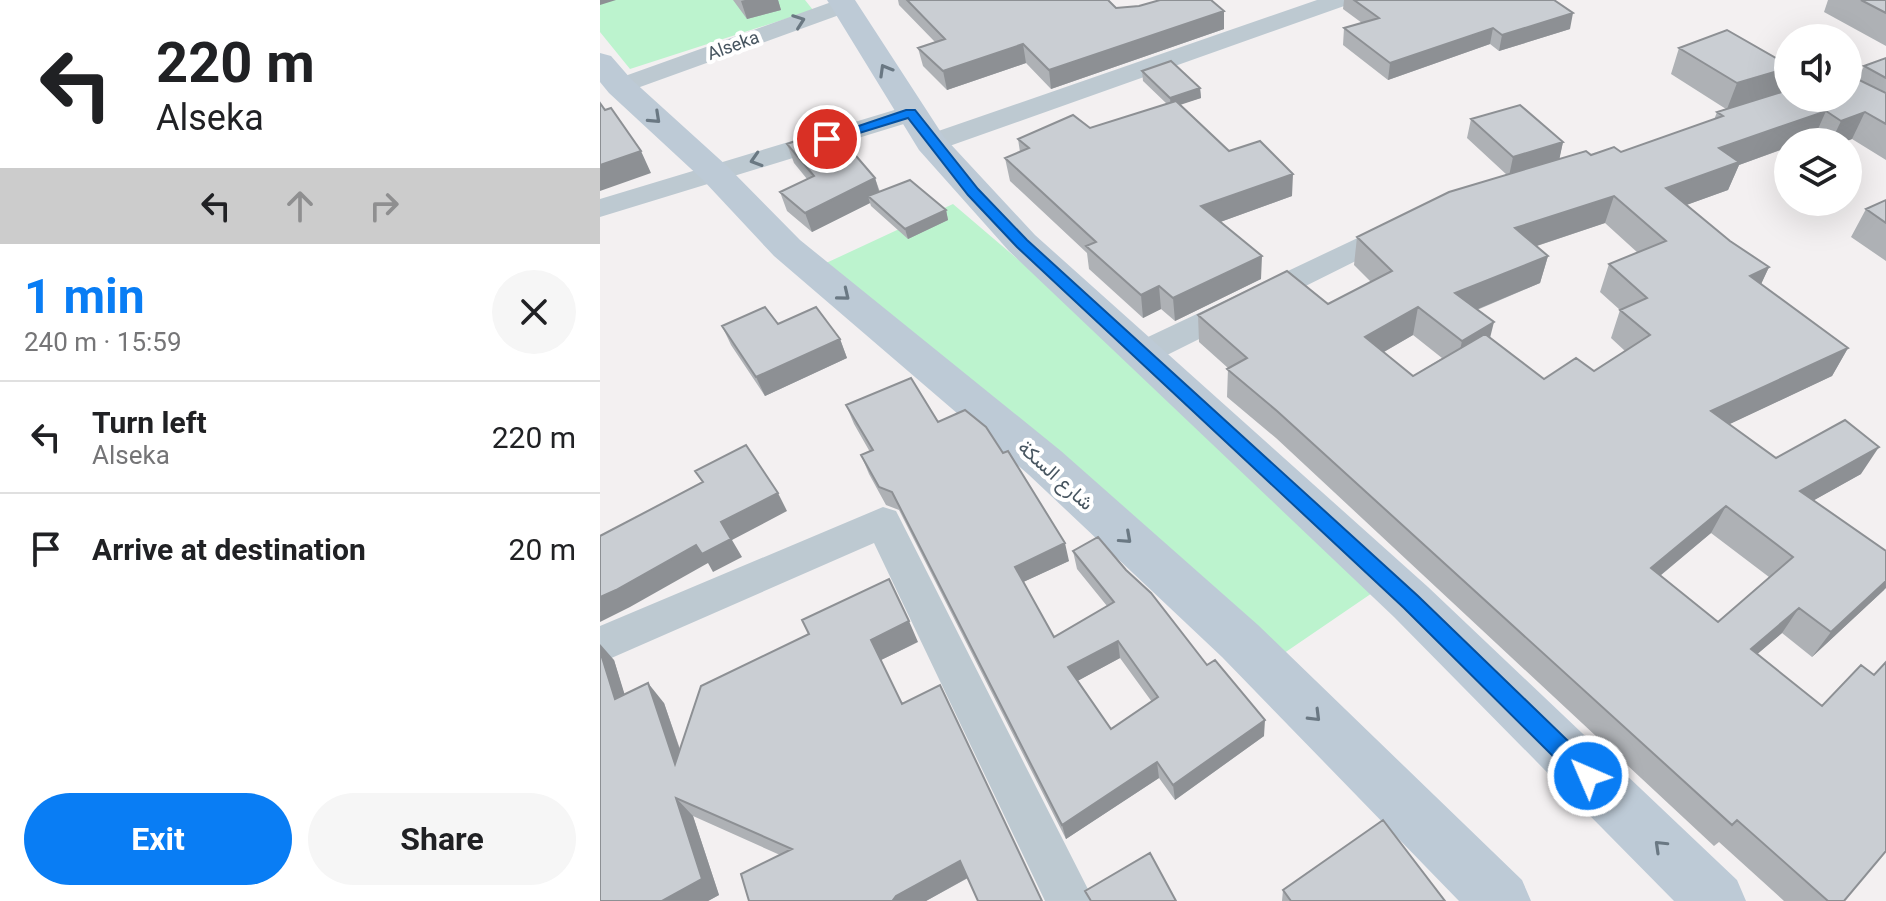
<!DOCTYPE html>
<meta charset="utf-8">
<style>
body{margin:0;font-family:Roboto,Vazirmatn,sans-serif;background:#f6f6f6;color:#202124;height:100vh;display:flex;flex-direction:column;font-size:30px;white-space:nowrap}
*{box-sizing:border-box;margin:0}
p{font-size:26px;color:#757577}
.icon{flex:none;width:44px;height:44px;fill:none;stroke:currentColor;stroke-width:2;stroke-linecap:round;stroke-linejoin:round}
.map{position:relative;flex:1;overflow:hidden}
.details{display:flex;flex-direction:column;background:#fff;width:600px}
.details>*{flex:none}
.guide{background:#fff;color:#202124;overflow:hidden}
.fabs{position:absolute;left:1174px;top:24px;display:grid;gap:16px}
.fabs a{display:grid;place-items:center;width:88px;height:88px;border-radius:50%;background:#fff;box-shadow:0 8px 32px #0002;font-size:40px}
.pin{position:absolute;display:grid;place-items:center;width:68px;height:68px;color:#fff;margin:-34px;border:4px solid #fff;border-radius:50%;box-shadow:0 2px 8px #0007}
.me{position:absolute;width:88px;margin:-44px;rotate:315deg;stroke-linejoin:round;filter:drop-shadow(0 0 6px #0008)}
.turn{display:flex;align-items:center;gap:28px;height:168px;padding:0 24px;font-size:36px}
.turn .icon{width:104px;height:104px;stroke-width:2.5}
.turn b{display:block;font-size:56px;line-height:68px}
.lanes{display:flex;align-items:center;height:76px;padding:0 24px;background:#0003;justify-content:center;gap:40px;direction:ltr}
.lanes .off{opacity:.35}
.round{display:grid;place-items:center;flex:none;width:84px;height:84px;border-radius:42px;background:#f6f6f6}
.head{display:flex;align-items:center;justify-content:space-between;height:136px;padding:0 24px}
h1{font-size:48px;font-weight:700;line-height:60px;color:#097df4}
.primary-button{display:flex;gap:16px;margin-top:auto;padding:16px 24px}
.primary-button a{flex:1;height:92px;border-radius:48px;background:#097df4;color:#fff;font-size:32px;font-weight:700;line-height:92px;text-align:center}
.primary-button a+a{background:#f6f6f6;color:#202124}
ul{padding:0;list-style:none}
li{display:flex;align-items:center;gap:24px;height:112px;padding:0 24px;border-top:2px solid #e0e0e0}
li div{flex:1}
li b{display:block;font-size:30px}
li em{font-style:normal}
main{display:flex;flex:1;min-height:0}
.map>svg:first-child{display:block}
</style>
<main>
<section class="details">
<div class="guide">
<div class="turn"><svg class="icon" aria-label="left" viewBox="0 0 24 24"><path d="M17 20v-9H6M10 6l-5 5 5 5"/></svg><div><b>220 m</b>Alseka</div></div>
<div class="lanes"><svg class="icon" aria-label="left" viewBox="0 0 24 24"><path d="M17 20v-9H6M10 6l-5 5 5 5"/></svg><svg class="icon off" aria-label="ahead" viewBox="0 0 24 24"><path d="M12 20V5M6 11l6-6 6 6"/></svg><svg class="icon off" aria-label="right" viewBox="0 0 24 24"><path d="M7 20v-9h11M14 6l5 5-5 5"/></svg></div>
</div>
<div class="head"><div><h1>1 min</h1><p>240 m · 15:59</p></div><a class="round"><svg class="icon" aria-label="close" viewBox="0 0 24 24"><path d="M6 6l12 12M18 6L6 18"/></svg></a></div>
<ul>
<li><svg class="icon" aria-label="left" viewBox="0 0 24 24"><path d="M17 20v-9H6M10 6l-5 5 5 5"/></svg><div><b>Turn left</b><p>Alseka</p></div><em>220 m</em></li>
<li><svg class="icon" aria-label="arrive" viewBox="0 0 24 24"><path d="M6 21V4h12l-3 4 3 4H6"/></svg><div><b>Arrive at destination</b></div><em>20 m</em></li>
</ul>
<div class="primary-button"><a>Exit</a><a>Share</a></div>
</section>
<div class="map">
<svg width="1286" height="901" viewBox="0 0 1286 901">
<rect width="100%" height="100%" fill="#f3f0f1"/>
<!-- green -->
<path fill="#bcf3ce" d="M0 0H205L213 10 30 69 0 32Z
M353 204 469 303 778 589 674 660 224 264Z"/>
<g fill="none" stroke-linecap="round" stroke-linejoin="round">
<!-- minor -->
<path fill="#bdc9d1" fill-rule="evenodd" d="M237 0H253L257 5 253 10 29 91H11L7 86 11 81Z
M717 0H751L747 5 341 149H321L317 143 321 137Z
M311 105 320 107 324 113 320 119 0 217V199Z
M800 218 810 220 815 227 810 234 555 361 543 365 531 361 526 353 531 345Z
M283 507 296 511 494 901H445L274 543 0 663V626Z"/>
<!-- secondary -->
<path fill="#bdcad6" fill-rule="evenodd" d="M227 0H255L344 137 435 235 828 587 1137 880 1146 901H1074L794 617 409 251 319 150Z
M0 53 11 56 31 79 127 166 200 240 461 451 658 625 922 880 931 901H859L622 657 429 475 174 256 103 180 9 93 0 82Z"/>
</g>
<!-- wall -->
<path fill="#aeb1b5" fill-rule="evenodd" d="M133 0H178L181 10 147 19Z
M298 0H508L516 8 624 11V29L451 89 426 63 347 90 323 66 318 48 335 42 299 5Z
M744 0H954L970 29 899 51 890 44 788 80 743 45 744 28 762 23 743 9Z
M1228 0H1286V46L1224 12Z
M1079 48 1188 65V75L1181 92 1253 77 1258 79 1264 66 1286 58V160L1252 139 1244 142H1219L1214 138 1139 165 1128 190 1086 205 1130 241 1169 267 1161 284 1248 348 1232 376 1129 424 1176 458 1261 474 1214 500 1284 590 1212 657 1182 633 1157 654 1244 901H1184L1119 842 1114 846 676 438 627 397 628 368 599 342 598 315 728 304 771 282 754 265 757 237 907 175 867 138 871 119 963 142 959 159 1021 152 1114 120 1117 112 1126 109 1071 74ZM1005 223 1038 253 1009 264 1000 292 1020 310 1011 338 1025 351 994 371 944 379 890 338 877 310 940 283 948 256 937 246ZM813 335 842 358 813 376 784 352ZM1111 533 1169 577 1118 622 1060 576Z
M542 71 600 88 601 98 580 104 629 151 692 196 620 222 661 279 575 321 561 309 543 318 489 269 487 253 410 181 405 158 420 152 418 139 490 128 567 104 543 81Z
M187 144 275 178 280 192 346 210 348 220 308 239 271 206 270 203 212 232 187 211 180 192 207 179 194 163Z
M1286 200V261L1251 237 1266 209Z
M178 324 240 339 247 358 165 396 131 345 122 326Z
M246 405 338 422 469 561 423 582 454 637 507 606 477 569 473 551 607 665 664 736 575 800 559 778 466 839 299 510 286 505 269 474 261 455 270 452 254 424ZM520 658 552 702 511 729 477 681Z
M318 642 281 660 368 878 326 901H149L180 855 93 816 119 895 108 901H0L14 660 24 694 64 703 80 749Z
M683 890 845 901H682Z"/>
<!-- shaded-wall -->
<path fill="#8d9094" d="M0 0H16L0 5Z
M145 0H178L181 10 147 19 141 1Z
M624 11V29L451 89 449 70Z
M973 13 970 29 899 51 902 35Z
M893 28 890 44 788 80 790 63Z
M423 44 426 63 347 90 343 71Z
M1188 68V75L1181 93 1127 109 1137 83Z
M600 88 601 98 571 108 570 98Z
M1226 111 1214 138 1203 142H1188V147L1139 165 1128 190 1056 216 1066 188 1119 148Z
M1265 112 1252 139 1244 142H1231L1241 121Z
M963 142 959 161 909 176 913 157Z
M41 151 51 173 0 191V165Z
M693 174 692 196 601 229V206Z
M275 178 281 198 268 196 270 203 212 232 205 213Z
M1014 196 1005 223 909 255 915 228Z
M346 210 348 220 308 239 305 229Z
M662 256 661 279 575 321 573 298Z
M948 256 940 283 849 321 855 293Z
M1169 267 1156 295 1150 276Z
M559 286 561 309 543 318 541 295Z
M818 307 813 335 761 365 765 337Z
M894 322 887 350 856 369 862 341Z
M240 339 247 358 165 396 156 377Z
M1248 348 1232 376 1098 439 1111 411Z
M1279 447 1261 474 1184 517 1200 491Z
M178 493 187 511 132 540 142 557 113 572 108 563 30 607 0 622V597L96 545 121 522Z
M1126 506 1111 533 1038 594 1051 568Z
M465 543 469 561 419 584 415 567Z
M1286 581V588L1284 590 1212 657 1231 632Z
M1199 608 1182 633 1134 674 1151 649Z
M309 621 318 642 281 660 271 640Z
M518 641 520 658 472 684 468 667Z
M0 644 14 660 32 718 15 699 0 651Z
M48 683 64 703 91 783 75 764Z
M665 720 664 736 575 800 573 785Z
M557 762 559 778 466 839 462 825Z
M76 798 93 816 119 895 108 901H62Z
M360 861 369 877 326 901H293V900L296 896Z"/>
<!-- building -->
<path fill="#caced3" stroke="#8d9094" stroke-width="2" fill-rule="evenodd" d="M307 0H508L516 8 539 6 560 0H611L624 11 449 70 423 44 343 71 318 48 345 39Z
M754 0H954L973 13 902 35 893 28 790 63 744 28 779 18Z
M1261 0H1286V13Z
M1127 30 1188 65V68L1137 83 1079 48Z
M1286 58V78L1264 66Z
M571 61 600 88 570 98 542 71Z
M1258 65 1257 68 1251 69 1253 77 1286 93V124L1265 112 1241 121 1226 111 1119 148 1139 162 1066 188 1130 241 1169 267 1150 276 1248 348 1111 411 1176 458 1245 420 1279 447 1200 491 1286 551V581L1231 632 1199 608 1151 649 1222 706 1261 665 1274 675 1286 662V851L1244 901H1228L1137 820 1132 825 677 411 627 369 647 358 598 315 687 271 728 304 792 271 757 237 849 192 986 151 991 155 1014 147 1021 152 1123 116 1117 112 1188 90V98H1248V68ZM1014 196 1066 241 1009 264 1047 298 1020 310 1050 335 994 371 976 358 944 379 885 334 813 376 765 337 818 307 862 341 894 322 855 293 948 256 915 228ZM1126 506 1193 557 1118 622 1051 568Z
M576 101 629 151 660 141 693 174 601 206 662 256 573 298 559 286 541 295 486 246 496 242 405 158 429 148 418 139 473 115 490 128Z
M0 103 5 110 11 108 41 151 0 165Z
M920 105 963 142 913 157 871 119Z
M232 128 275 178 205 213 180 192 214 176 187 144Z
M310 180 346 210 305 229 268 196Z
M1286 200V223L1266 209Z
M165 307 178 324 216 307 240 339 156 377 122 326Z
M311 378 338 422 365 410 386 427 403 453 408 451 465 543 415 567 454 637 514 602 473 551 498 537 526 570 551 593 607 665 615 660 665 720 573 785 557 762 462 825 292 492 279 487 261 455 273 450 246 405ZM518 641 558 697 511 729 468 667Z
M146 445 178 493 121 522 131 539 102 554 96 545 16 590 0 597V536L103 482 95 471Z
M289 579 309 621 271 640 302 704 340 685 442 901H378L360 861 296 896 293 900V901H149L141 874 192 849 76 798 102 879 62 901H0V651L15 699 48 683 75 764 101 686 209 634 202 620Z
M783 820 845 901H691L683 890Z
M550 853 576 901H491L485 891Z"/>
<!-- one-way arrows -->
<defs><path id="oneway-chevron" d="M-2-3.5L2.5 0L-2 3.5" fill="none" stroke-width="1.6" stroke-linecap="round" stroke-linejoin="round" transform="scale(2)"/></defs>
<g stroke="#6a7882">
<use href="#oneway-chevron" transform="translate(199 21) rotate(-20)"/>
<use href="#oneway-chevron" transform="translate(156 160) rotate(163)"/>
</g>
<g stroke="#6a7883">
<use href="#oneway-chevron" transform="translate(285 70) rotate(-120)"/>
<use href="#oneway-chevron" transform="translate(55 118) rotate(43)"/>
<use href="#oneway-chevron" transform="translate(244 295) rotate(39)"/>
<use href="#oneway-chevron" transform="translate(526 538) rotate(42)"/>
<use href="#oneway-chevron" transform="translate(715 716) rotate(45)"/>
<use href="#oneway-chevron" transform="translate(1060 846) rotate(-136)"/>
</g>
<!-- route -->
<path fill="#097df4" stroke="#06519f" stroke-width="2" d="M306 110H315L378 189 427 240 818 596 996 768 999 776 996 783 988 787 980 783 804 608 417 247 368 195 308 118 227 143 220 139Z"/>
<g text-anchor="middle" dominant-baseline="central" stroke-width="8" stroke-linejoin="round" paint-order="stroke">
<!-- far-street labels -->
<g font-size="18" fill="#475560" stroke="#fff">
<text transform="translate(133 45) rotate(-20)">Alseka</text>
</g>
<!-- street labels -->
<g font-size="20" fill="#475560" stroke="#fff">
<text transform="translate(456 475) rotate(42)">شارع السكة</text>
</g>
</g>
</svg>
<div class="fabs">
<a><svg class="icon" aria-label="sound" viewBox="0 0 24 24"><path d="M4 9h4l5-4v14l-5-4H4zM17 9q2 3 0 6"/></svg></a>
<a><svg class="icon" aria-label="layers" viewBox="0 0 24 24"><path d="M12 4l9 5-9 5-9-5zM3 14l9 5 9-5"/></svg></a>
</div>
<div class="pin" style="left:227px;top:139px;background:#d93025"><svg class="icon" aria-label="arrive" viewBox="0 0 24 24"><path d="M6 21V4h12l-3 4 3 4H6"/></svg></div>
<svg class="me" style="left:988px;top:776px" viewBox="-20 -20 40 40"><circle r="17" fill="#097df4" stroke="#fff" stroke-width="3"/><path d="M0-11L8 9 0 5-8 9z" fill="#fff"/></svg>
</div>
</main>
